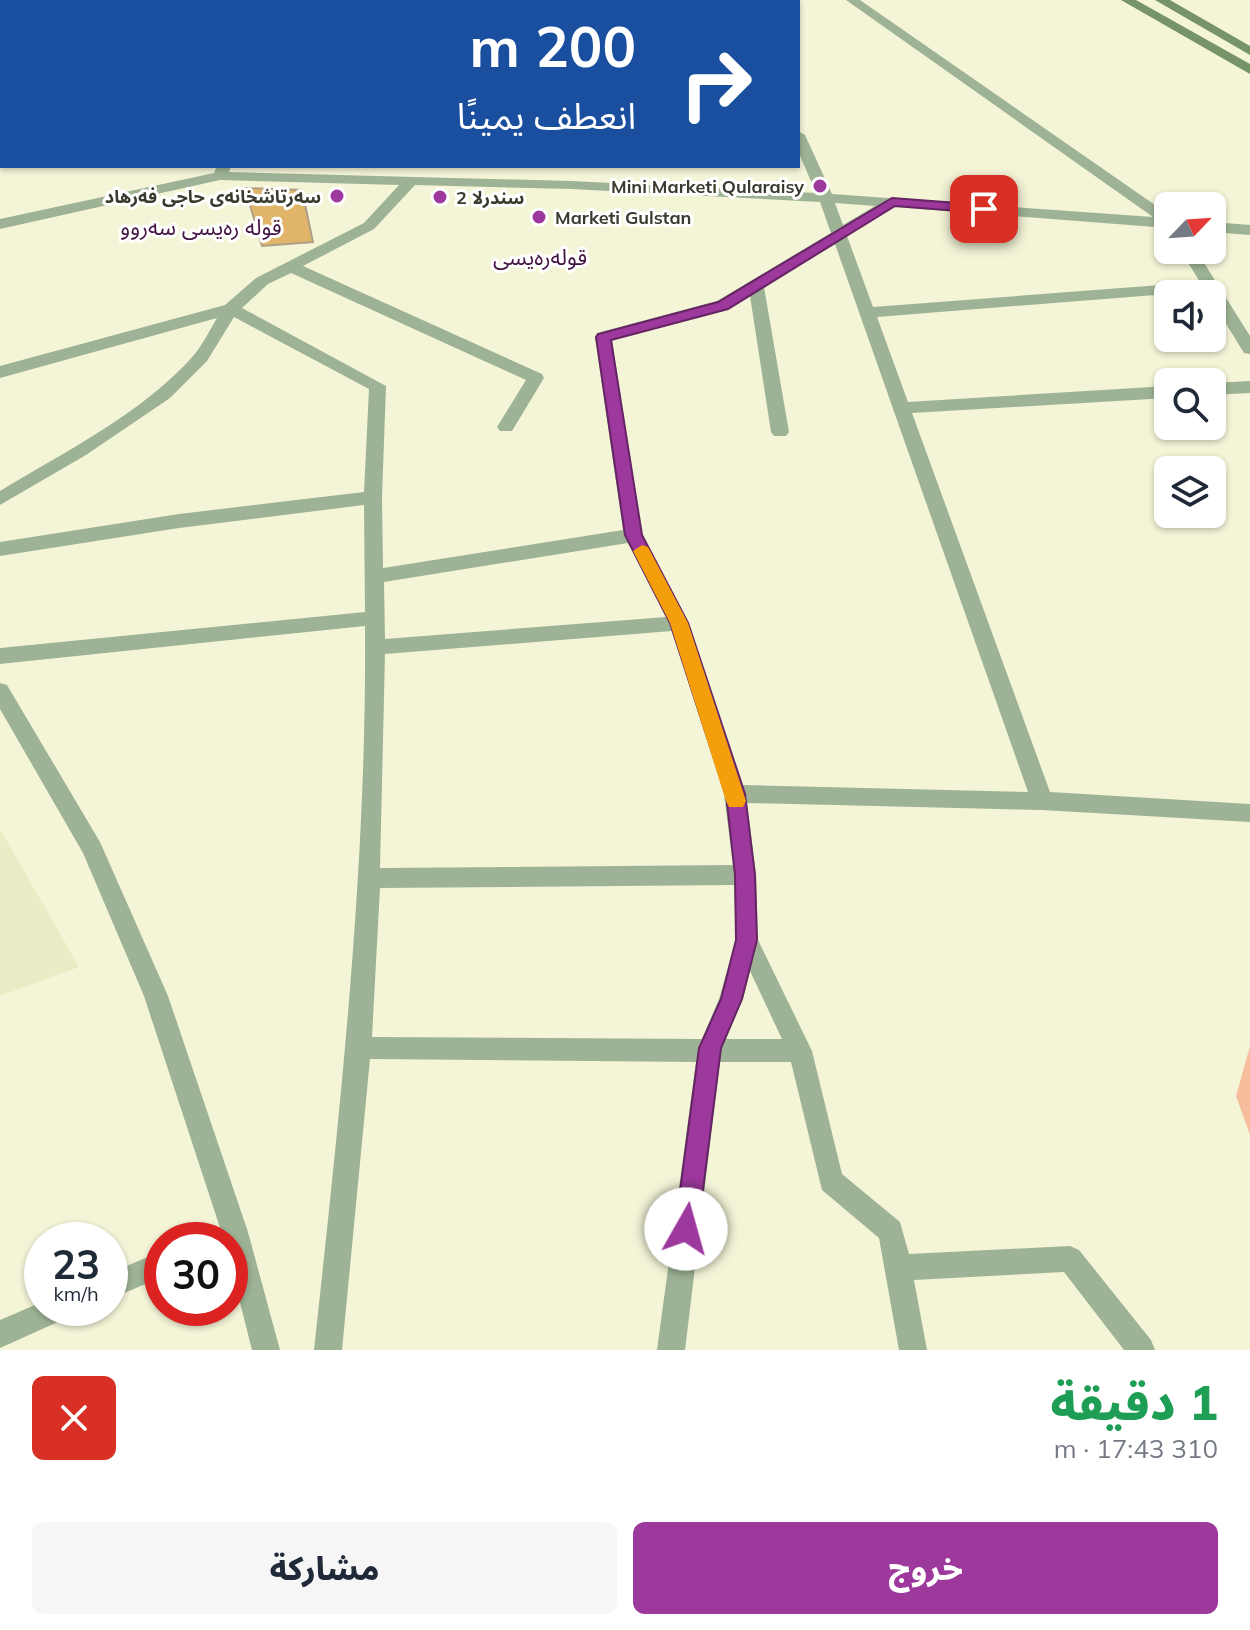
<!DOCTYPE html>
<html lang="ar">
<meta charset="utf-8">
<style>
body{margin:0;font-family:Mulish,"Noto Sans Arabic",sans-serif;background:#f6f6f7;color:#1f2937;direction:rtl;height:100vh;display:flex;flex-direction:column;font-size:30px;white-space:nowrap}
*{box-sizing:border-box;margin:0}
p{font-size:26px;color:#747a83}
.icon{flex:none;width:44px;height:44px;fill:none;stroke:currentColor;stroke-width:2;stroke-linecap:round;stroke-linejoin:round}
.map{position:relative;height:1350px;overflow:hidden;direction:ltr}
.side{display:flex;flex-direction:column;background:#fff;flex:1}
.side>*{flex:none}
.banner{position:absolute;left:0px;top:0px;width:800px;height:168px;box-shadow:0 2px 6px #0004;direction:rtl;background:#1a4fa0;color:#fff;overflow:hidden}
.needle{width:52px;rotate:65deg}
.controls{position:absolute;left:1154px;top:192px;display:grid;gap:16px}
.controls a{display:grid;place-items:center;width:72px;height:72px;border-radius:12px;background:#fff;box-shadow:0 2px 6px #0004;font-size:40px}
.speed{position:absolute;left:24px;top:1222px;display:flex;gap:16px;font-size:40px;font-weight:700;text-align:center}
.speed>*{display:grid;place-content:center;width:104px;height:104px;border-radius:50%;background:#fff;box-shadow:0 2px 6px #0004;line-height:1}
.speed small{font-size:20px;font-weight:400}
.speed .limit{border:12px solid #d22;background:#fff;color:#111}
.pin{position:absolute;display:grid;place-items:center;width:68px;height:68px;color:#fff;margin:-34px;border-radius:16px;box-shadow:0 4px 12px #0006}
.me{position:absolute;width:88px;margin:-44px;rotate:7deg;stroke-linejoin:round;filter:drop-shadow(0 0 6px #0008)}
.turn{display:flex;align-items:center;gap:28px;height:168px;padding:0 32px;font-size:36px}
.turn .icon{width:104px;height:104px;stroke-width:2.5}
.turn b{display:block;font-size:56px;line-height:68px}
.round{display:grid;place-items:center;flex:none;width:84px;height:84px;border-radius:12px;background:#f6f6f7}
.overview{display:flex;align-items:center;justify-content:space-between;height:136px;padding:0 32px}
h1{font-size:48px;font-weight:800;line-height:60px;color:#1e9e55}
.cta{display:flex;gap:16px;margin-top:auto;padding:16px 32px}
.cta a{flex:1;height:92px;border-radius:12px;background:#9d389c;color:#fff;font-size:32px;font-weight:800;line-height:92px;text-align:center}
.cta a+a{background:#f6f6f7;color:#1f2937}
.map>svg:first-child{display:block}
</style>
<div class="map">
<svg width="1250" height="1350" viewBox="0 0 1250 1350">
<rect width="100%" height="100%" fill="#f4f5d7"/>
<!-- built -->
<path fill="#ebebc6" d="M0 829 79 967 0 996Z"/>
<!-- green -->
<path fill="#f6be9c" d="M1250 1046V1135L1236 1096Z"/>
<!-- building -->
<path fill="#e0b56a" stroke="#ae9f86" stroke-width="2" d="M245 188 302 190 313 242 262 246Z"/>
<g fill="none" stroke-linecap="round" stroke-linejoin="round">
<!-- minor -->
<path fill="#9eb395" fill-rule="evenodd" d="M441 0H453V2H441Z
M633 0H647L648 2H634Z
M846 0H860L1168 214V228L894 207 847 236 873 307 1200 282 1180 250H1196L1250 336V354L1244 353 1212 301V294L1206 291 877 317 908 402 1168 386V398L912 413 1050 792 1250 804V822L1042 810 747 803 756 875 758 940 812 1051 842 1174 900 1222 909 1254 1070 1246 1079 1250 1151 1340 1155 1350H1124L1064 1272 914 1280 927 1350H899L879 1238 822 1190 791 1062H720L685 1350H657L696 1062 370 1059 342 1350H314C340 1110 367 869 365 626L0 664V648L365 612 364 505 179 528 0 556V542L179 514 364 492 369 389 234 317 207 361 170 398 86 455 0 505V491C66 451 143 413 194 355 203 344 210 330 217 318L0 378V366L225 305 256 278 364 223 399 185 220 180 0 229V219L214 173 217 166H231L229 172 571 181 816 193 798 151V131L805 135 832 194 1153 217ZM415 185 571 189 820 202 831 233 717 301 597 333 595 337 623 530 383 568 382 497 386 386 242 308 268 284 291 273 526 380 497 427 500 431H512L544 378 542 374 303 266 374 229ZM835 203 875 206 843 225ZM835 244 1028 792 743 785 689 623 642 535 612 340 729 309 750 296 771 432 774 436H786L789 432 764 287ZM628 543 666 617 385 639 384 582ZM672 631 724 794 733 865 380 868 385 654ZM734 885 736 940 719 999 702 1039 372 1037 380 888ZM750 971 782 1039H726L743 999Z
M0 29H2V37H0Z
M0 95H2V103H0Z
M1212 222 1250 225V235L1212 232Z
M1250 381V393L1212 395V383Z
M0 683 7 685 100 842 168 996 248 1232 280 1350H252L230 1263V1240H224L144 996 83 853 0 709Z
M162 1251V1277L110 1299V1273Z
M42 1302V1308H73L69 1317 0 1348V1320Z"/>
<!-- secondary -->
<path fill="#769468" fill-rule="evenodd" d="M1121 0H1136L1250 64V74Z
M1155 0H1170L1250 46V55Z"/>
</g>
<!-- route -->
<path fill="#9d389c" stroke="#662465" stroke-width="2" d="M892 198 984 205 991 209 984 213 895 206 728 309 611 340 642 535 688 623 745 794 755 875 757 940 742 999 721 1048 698 1229 695 1238 686 1241 678 1238 675 1229 699 1048 721 999 736 940 735 875 726 794 707 737 670 623 625 535 596 337 598 334 718 302Z"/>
<!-- slow -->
<path fill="#f59e0b" d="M642 545 648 547 688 623 746 801 743 807H729L726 801 670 623 633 551Z"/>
<!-- markers -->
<g fill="#9d389c" stroke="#fff" stroke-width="3">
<circle cx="820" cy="186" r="8"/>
<circle cx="337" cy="196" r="8"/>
<circle cx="440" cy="197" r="8"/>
<circle cx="539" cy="217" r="8"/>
</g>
<g text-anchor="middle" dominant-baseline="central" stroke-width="6" stroke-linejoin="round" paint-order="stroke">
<!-- far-poi labels -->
<g font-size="18" font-weight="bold" fill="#3a3a2e" stroke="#fff" text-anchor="end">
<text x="804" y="186">Mini Marketi Qularaisy</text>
<text x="321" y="196">سەرتاشخانەی حاجی فەرهاد</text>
<text x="456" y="197" text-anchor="start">سندرلا 2</text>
<text x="555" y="217" text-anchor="start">Marketi Gulstan</text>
</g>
<!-- far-quarter labels -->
<g font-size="22" fill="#421242" stroke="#fff">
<text x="201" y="227">قولە رەیسی سەروو</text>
<text x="540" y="257">قولەرەیسی</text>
</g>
</g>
</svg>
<div class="controls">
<a><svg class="needle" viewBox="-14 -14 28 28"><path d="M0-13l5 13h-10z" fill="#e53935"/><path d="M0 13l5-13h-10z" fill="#747a83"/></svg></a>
<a><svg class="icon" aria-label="sound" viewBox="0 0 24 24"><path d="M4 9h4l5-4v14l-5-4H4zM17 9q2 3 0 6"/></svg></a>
<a><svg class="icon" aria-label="search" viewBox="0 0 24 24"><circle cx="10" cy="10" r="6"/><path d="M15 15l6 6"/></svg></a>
<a><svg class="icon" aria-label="layers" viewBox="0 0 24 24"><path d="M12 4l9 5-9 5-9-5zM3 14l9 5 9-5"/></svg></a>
</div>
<div class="speed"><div>23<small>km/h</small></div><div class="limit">30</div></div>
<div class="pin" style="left:984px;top:209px;background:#d93025"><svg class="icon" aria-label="arrive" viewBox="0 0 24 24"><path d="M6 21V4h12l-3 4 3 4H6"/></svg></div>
<svg class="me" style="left:686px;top:1229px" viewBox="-20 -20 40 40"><circle r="19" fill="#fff"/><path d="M0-13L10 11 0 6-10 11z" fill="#9d389c"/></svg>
<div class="banner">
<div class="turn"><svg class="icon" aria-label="right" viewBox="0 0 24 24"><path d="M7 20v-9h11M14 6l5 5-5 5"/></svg><div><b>200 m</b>انعطف يمينًا</div></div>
</div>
</div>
<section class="side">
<div class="overview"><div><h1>1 دقيقة</h1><p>310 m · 17:43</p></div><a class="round" style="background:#d93025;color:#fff"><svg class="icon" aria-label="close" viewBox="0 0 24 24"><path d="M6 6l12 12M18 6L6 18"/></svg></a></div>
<div class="cta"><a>خروج</a><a>مشاركة</a></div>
</section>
